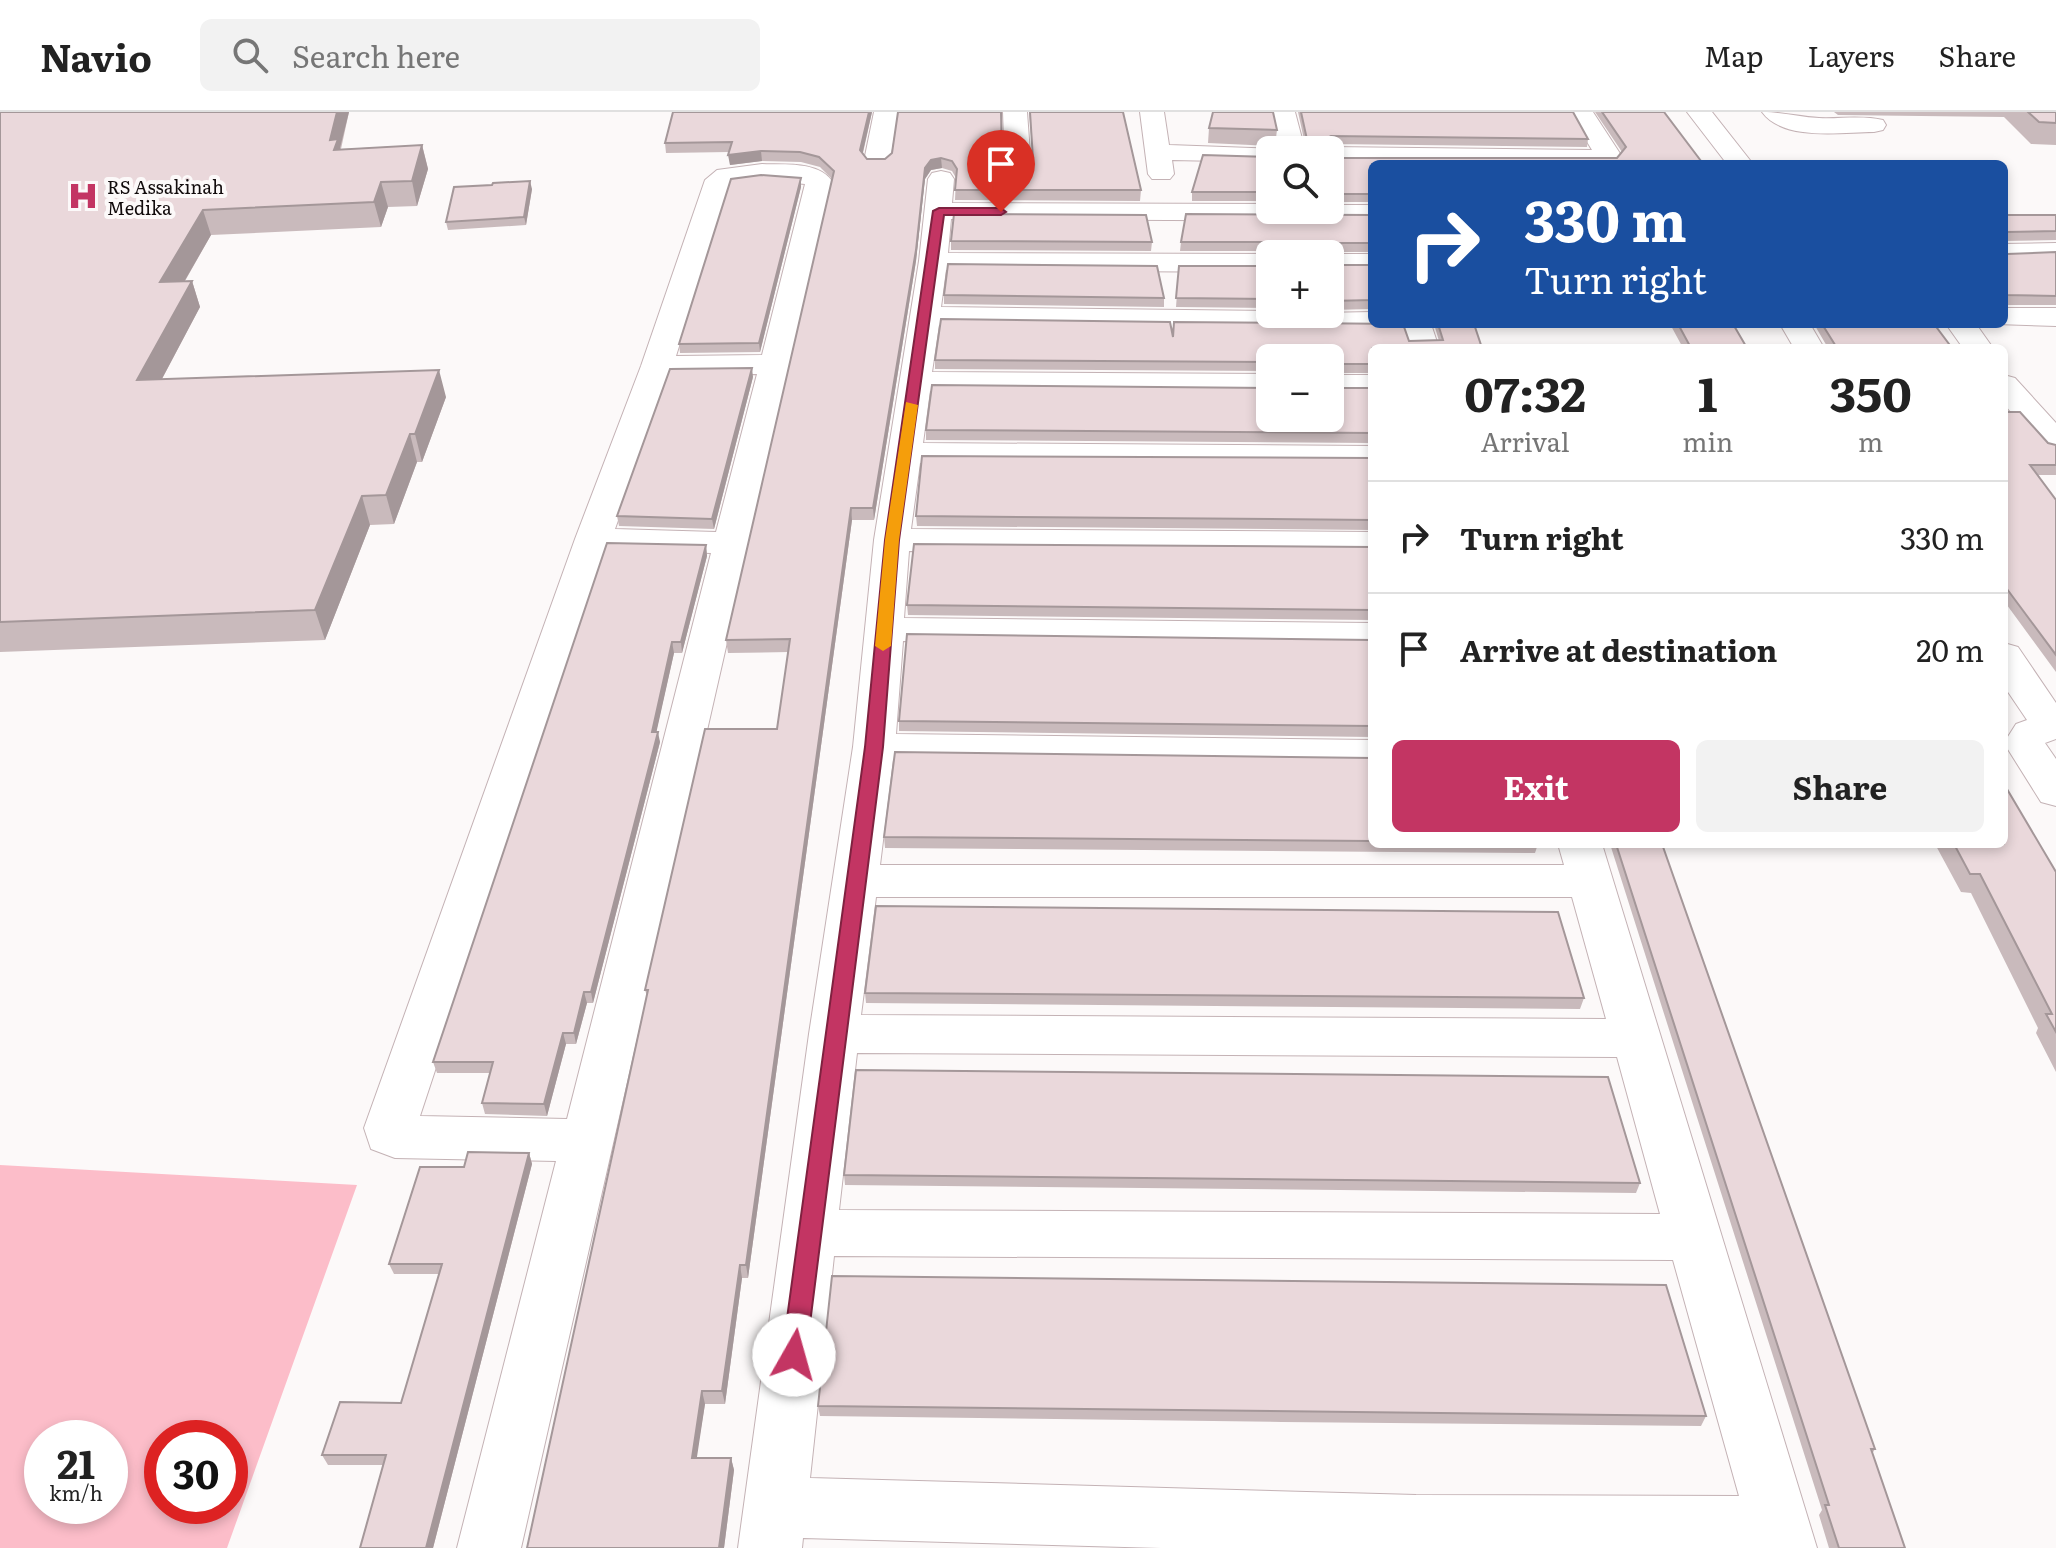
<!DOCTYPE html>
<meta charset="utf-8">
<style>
body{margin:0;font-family:Literata,serif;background:#f2f2f2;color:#222;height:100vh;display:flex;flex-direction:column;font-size:30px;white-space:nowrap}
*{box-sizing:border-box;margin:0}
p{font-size:26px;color:#767676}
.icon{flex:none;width:44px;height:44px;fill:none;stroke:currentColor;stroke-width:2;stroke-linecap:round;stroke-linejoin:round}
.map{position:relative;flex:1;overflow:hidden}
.side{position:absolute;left:1368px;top:232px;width:640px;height:504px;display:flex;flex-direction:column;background:#fff;border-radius:12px;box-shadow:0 4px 12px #0003}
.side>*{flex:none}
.top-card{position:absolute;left:1368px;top:48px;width:640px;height:168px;border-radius:12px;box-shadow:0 4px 12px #0003;background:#1a4fa0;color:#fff;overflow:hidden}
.controls{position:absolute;left:1256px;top:24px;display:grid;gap:16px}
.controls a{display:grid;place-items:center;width:88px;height:88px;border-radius:12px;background:#fff;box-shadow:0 4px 12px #0003;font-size:40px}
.speed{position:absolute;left:24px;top:1308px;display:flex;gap:16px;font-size:40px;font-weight:700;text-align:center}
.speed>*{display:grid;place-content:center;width:104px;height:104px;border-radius:50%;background:#fff;box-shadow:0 4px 12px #0003;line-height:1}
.speed small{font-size:20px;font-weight:400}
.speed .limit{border:12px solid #d22;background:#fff;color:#111}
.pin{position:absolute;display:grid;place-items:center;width:68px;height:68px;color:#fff;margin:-82px -34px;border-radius:50% 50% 50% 0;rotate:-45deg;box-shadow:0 0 8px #0007}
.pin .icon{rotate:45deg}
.me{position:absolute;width:88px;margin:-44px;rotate:7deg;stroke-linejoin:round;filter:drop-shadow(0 0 6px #0008)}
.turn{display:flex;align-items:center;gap:28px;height:168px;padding:0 24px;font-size:36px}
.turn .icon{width:104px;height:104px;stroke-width:2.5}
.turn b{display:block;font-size:56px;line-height:68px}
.eta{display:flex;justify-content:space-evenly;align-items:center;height:136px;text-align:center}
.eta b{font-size:48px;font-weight:700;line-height:56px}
.primary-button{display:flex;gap:16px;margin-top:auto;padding:16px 24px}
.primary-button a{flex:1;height:92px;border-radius:12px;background:#c33563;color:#fff;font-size:32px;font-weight:700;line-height:92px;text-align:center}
.primary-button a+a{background:#f2f2f2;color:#222}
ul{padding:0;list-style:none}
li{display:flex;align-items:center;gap:24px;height:112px;padding:0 24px;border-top:2px solid #e0e0e0}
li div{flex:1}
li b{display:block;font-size:30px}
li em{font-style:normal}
header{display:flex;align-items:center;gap:48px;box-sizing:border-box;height:112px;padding:0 40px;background:#fff;border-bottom:2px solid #e0e0e0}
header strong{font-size:38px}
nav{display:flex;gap:44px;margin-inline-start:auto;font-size:28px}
.search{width:560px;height:72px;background:#f2f2f2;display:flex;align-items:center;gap:20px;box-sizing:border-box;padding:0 28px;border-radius:12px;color:#767676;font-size:30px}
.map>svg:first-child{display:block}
</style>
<header>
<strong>Navio</strong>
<div class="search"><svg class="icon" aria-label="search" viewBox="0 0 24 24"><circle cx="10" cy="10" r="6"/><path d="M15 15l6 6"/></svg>Search here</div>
<nav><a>Map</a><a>Layers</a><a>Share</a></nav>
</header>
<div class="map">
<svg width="2056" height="1436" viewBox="0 0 2056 1436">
<rect width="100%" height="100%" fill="#fcf9f9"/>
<!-- green -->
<path fill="#fcbdc9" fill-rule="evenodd" d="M0 1053 357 1073 227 1436H0ZM42 1326H110V1394H42ZM162 1326H230V1394H162Z"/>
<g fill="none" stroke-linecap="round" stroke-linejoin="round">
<!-- minor casing -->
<g stroke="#c4b2b5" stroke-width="2">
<path id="minor" d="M874 0H898L890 49 886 54H868L864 49Z
M1003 0H1027L1031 55 1027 60H1009L1005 55Z
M1140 0H1164L1169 33 1279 37 1271 0H1295L1305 38H1270V50L1172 48 1174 62 1170 67H1152L1148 62Z
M1569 0H1593L1621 43 1615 51H1330V38H1321L1330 35 1592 38Z
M1687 0H1712L1753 52H1727Z
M1762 0C1782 0 1799 5 1819 6 1840 7 1862 3 1883 8L1886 13 1883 18 1874 20C1842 20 1784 30 1762 0Z
M762 52C784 53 818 49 832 69L521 1436H457L556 1049 395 1046 371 1037 364 1016 575 427 641 254 705 68 717 58ZM762 68 805 72 762 243 676 244 730 72ZM757 262 716 420 615 417 669 263ZM607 438 711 441 567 1007 420 1004Z
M941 59 950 61 954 67 952 91 1270 92V98H1330V93H1372V109L951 107 948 141 1270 142V160L946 158 941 195 1270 199V202L1372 200V212H1385L1372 218 939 213 932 260 1270 262V282L930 279 923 331 1372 334V354L920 351 911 417 1372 420V442L909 439 904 506 1372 511V535L903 529 896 622 1372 628V654L893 648 880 753H1564L1558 732H1602L1817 1436H1161L803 1426 802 1436H738L809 922 853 635 874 428 919 149 928 67 932 61ZM876 785H1572L1606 907 861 903ZM857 941 1617 945 1660 1102 839 1098ZM834 1144 1673 1148 1739 1384 1416 1383 810 1366Z
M2056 131V147L2004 148V132Z
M1330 142H1372V160H1330Z
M2004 196H2056V214L1996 212H2004Z
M1401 212H1431L1439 236H1409Z
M1780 212H1810L1824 236H1794Z
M1946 212H1976L1993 236H1963Z
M1330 263H1372V283H1330Z
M2004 263 2015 266 2056 311V341L2044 338 2004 292Z
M2004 531 2018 535 2056 591V627L2045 631 2056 647V694L2041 690 2004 631 2016 612 2027 608 2004 574Z"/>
</g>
<!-- minor -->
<use href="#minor" fill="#fff" fill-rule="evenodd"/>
</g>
<!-- wall -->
<path fill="#c9babc" d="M0 0H349L341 37 422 33 428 57 417 94 388 95 381 115 211 123 185 169H192L200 195 162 267 446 285 422 350H417L394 412 370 413 325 528 0 540Z
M673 0H872L863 41 867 47 1002 45 1009 53H1027L1033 47 1029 0H1123L1141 78 1140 89 955 88 956 66 952 59 942 56 931 58 925 67 916 149 874 408H852L748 1166H742L725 1292H705L696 1346H731L734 1358 724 1436H527L647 884 645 878 777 617 789 540 728 541 726 528 832 67 820 55 801 50 762 49 730 53 729 40 666 41 665 31Z
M1298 0H1573L1588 27 1587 35 1330 32 1328 33 1274 34 1208 31 1209 16 1277 18 1275 33 1305 32Z
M1595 0H1664L1701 49 1700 52H1372V90H1330L1331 46H1617L1622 40Z
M1834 0H2056V33L2031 32 2004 5 1838 3Z
M1270 45V89H1192V80Z
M801 66V75L760 240 680 241 679 232Z
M492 73 532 77 526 113 448 118 446 110Z
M1372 103V140H1329V142H1273L1270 139H1180L1181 130Z
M2004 103H2056V128L2004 129V139L2007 142 2056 140V193H2004Z
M951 129 1152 130 1151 139 951 138Z
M1330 153H1372V197L1330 198Z
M1179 154H1270V196L1176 195Z
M944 183 1164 186V195L944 192Z
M1434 212H1474L1482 236H1372V261H1330V246H1270V259L935 257V248L1173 225 1409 229H1439Z
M1670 212H1733L1747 236H1683Z
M1814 212H1934L1952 236H1828Z
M753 265 714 417 619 414 617 404Z
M1372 276V331L926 328V318Z
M2004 300 2048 331 2056 333V363H2038L2056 388V560L2004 489Z
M1372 346V418L917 414 916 404Z
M706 433 707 444 682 541H674L656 620 660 630 593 891H587L576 932H566L547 1004 485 1002 482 991 490 961H437L433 950Z
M1372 435V508L908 503 907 493Z
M1372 528V625L899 619V609Z
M1372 646V732H1538L1535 741 885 736 884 725Z
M1610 732H1662L1875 1337 1872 1342 1905 1436H1829L1819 1403 1822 1398Z
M1935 732H2004L2056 760V960L2036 921 2038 916 1971 781 1961 780Z
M865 881 1584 886 1580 897 866 891Z
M529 1041 532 1052 433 1436H360L383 1353H328L322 1343 401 1291 439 1162H394L389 1152 464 1055Z
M844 1063 1640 1071 1636 1081 845 1073Z
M818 1294 1706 1304 1701 1314 1282 1310 820 1304Z"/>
<!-- shaded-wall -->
<path fill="#a49799" d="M337 0H349L340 36 344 51 340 62 330 28Z
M869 0H872L861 48 860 38Z
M1331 24 1330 32 1318 38 1319 30Z
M422 33 428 57 417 94 412 69Z
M761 39 762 49 730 53 728 43Z
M941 46 942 56 931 58 925 67 916 149 874 408 873 396 925 56 931 48Z
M801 66V75L760 240 759 231Z
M530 69 532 77 526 113 524 105Z
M381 70 388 95 381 115 374 90Z
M203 98 211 123 169 196 160 170Z
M192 169 200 195 147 295 137 268Z
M752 256 753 265 714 417 712 407Z
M439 258 446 285 422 350 415 322Z
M410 322 417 350 394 412 386 383Z
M362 384 370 413 325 528 315 498Z
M851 396 852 408 748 1166 746 1153Z
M706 433 707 444 682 541 681 530Z
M672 530 674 541 654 631 652 620Z
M658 620 660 630 593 891 591 880Z
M584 880 587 891 576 932 574 921Z
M563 921 566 932 547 1004 544 992Z
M529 1041 532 1052 433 1436H426Z
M740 1153 742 1166 725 1292 722 1279Z
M702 1279 705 1292 695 1358 692 1346Z
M731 1346 734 1358 724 1436H719Z"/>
<!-- building -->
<path fill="#ead8db" stroke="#a49799" stroke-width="2" d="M0 0H337L330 28 338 27 334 38 422 33 412 69 381 70 374 90 203 98 160 170 192 169 137 268 439 258 415 322H410L386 383 362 384 315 498 0 510Z
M673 0H869L860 38 867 47H885L892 41 898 0H1001L1002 45 1009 53H1027L1033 47 1030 0H1123L1141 78H955L957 57 952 49 941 46 931 48 925 56 916 138 873 396H851L746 1153H740L722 1279H702L692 1346H731L719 1436H527L648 878H645L705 617H777L790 527 726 528 834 59 819 45 800 40 761 39 728 43 732 30 665 31Z
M1213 0H1273L1277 18 1209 16Z
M1301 0H1573L1588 27 1331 24 1319 30 1328 33 1329 38H1272L1274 33 1308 32Z
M1602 0H1664L1701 49H1697L1699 52H1372V82H1331L1330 83V42L1331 46H1617L1626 35Z
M2028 0H2056V11L2039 10Z
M1203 43 1270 45V80H1192Z
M761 63 801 66 759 231 679 232 731 67Z
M530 69 524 105 446 110 454 75 492 73 493 71Z
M954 102 1146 103 1152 130 951 129Z
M1186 102 1372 103V131H1329V142H1274V133L1271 130H1181Z
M2004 103H2056V119L2007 120 2004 123V139L2007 142 2056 140V184L2004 183Z
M948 152 1157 154 1164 186 944 183Z
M1330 153H1372V188L1330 189Z
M1179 154H1270V187L1176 186Z
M941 207 1170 210 1173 225 1174 210 1403 212 1409 229 1443 228 1438 212H1474L1482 236H1372V252H1330V246H1270V250L935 248Z
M1678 212H1733L1747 236H1691Z
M1822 212H1934L1952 236H1837Z
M752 256 712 407 617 404 670 257Z
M932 273 1270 276V306H1330V276H1372V321L926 318Z
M2004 300H2020L2048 331 2056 333V353H2030L2056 388V543L2004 473Z
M922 344 1372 346V408L916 404Z
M607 431 706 433 681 530H672L652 620H658L591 880H584L574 921H563L544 992 482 991 493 950H433Z
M914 432 1372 435V498L907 493Z
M907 522 1372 528V614L899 609Z
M895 640 1372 646V729L884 725Z
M2004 672 2056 760V920L2046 902H2052L1980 762H1970L1954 732H2004Z
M1616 732H1662L1875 1337H1871L1905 1436H1839L1825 1393H1829Z
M876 794 1558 800 1584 886 865 881Z
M856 958 1608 965 1640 1071 844 1063Z
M468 1040 529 1041 426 1436H360L386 1343H322L340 1290 401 1291 442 1152H389L420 1055H464Z
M832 1164 1666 1173 1706 1304 818 1294Z"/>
<!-- route -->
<path fill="#c33563" stroke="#7f2240" stroke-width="2" d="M939 96H1001L1006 100 1001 103H944L899 428 883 635 806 1243 803 1250 794 1254 785 1250 782 1243 865 635 885 428 933 99Z"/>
<!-- slow -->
<path fill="#f59e0b" d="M906 290 918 293 899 428 891 534 883 539 875 534 885 428Z"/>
<!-- icons -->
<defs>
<g id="hospital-bare" transform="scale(2.4)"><path d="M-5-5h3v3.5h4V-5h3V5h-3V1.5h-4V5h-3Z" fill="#c33563" stroke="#fcf9f9" stroke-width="2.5" paint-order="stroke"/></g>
</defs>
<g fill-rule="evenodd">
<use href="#hospital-bare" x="83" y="84"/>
</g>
<g text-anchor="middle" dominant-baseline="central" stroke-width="8" stroke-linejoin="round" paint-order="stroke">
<!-- far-poi labels -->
<g font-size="18" fill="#110b0c" stroke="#fcf9f9" text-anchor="start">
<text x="107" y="74">RS Assakinah<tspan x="107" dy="21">Medika</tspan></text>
</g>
</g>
</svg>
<div class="controls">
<a><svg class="icon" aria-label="search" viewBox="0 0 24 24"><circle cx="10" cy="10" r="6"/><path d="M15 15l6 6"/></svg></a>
<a>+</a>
<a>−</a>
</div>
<div class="speed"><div>21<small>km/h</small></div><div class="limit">30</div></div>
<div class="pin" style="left:1001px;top:100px;background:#d93025"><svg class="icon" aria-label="arrive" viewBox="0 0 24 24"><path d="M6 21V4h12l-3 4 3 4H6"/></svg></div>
<svg class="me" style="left:794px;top:1243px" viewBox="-20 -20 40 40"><circle r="19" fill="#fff"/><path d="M0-13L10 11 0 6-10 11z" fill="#c33563"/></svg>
<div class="top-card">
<div class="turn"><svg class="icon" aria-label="right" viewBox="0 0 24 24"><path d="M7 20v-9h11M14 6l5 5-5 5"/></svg><div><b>330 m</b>Turn right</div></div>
</div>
<section class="side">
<div class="eta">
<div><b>07:32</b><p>Arrival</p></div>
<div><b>1</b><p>min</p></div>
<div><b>350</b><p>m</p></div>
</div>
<ul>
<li><svg class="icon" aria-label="right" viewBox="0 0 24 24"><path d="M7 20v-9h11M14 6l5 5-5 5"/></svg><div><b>Turn right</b></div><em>330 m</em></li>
<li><svg class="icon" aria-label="arrive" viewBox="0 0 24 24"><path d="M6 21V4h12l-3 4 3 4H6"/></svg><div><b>Arrive at destination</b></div><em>20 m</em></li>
</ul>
<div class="primary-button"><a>Exit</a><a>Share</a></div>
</section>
</div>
